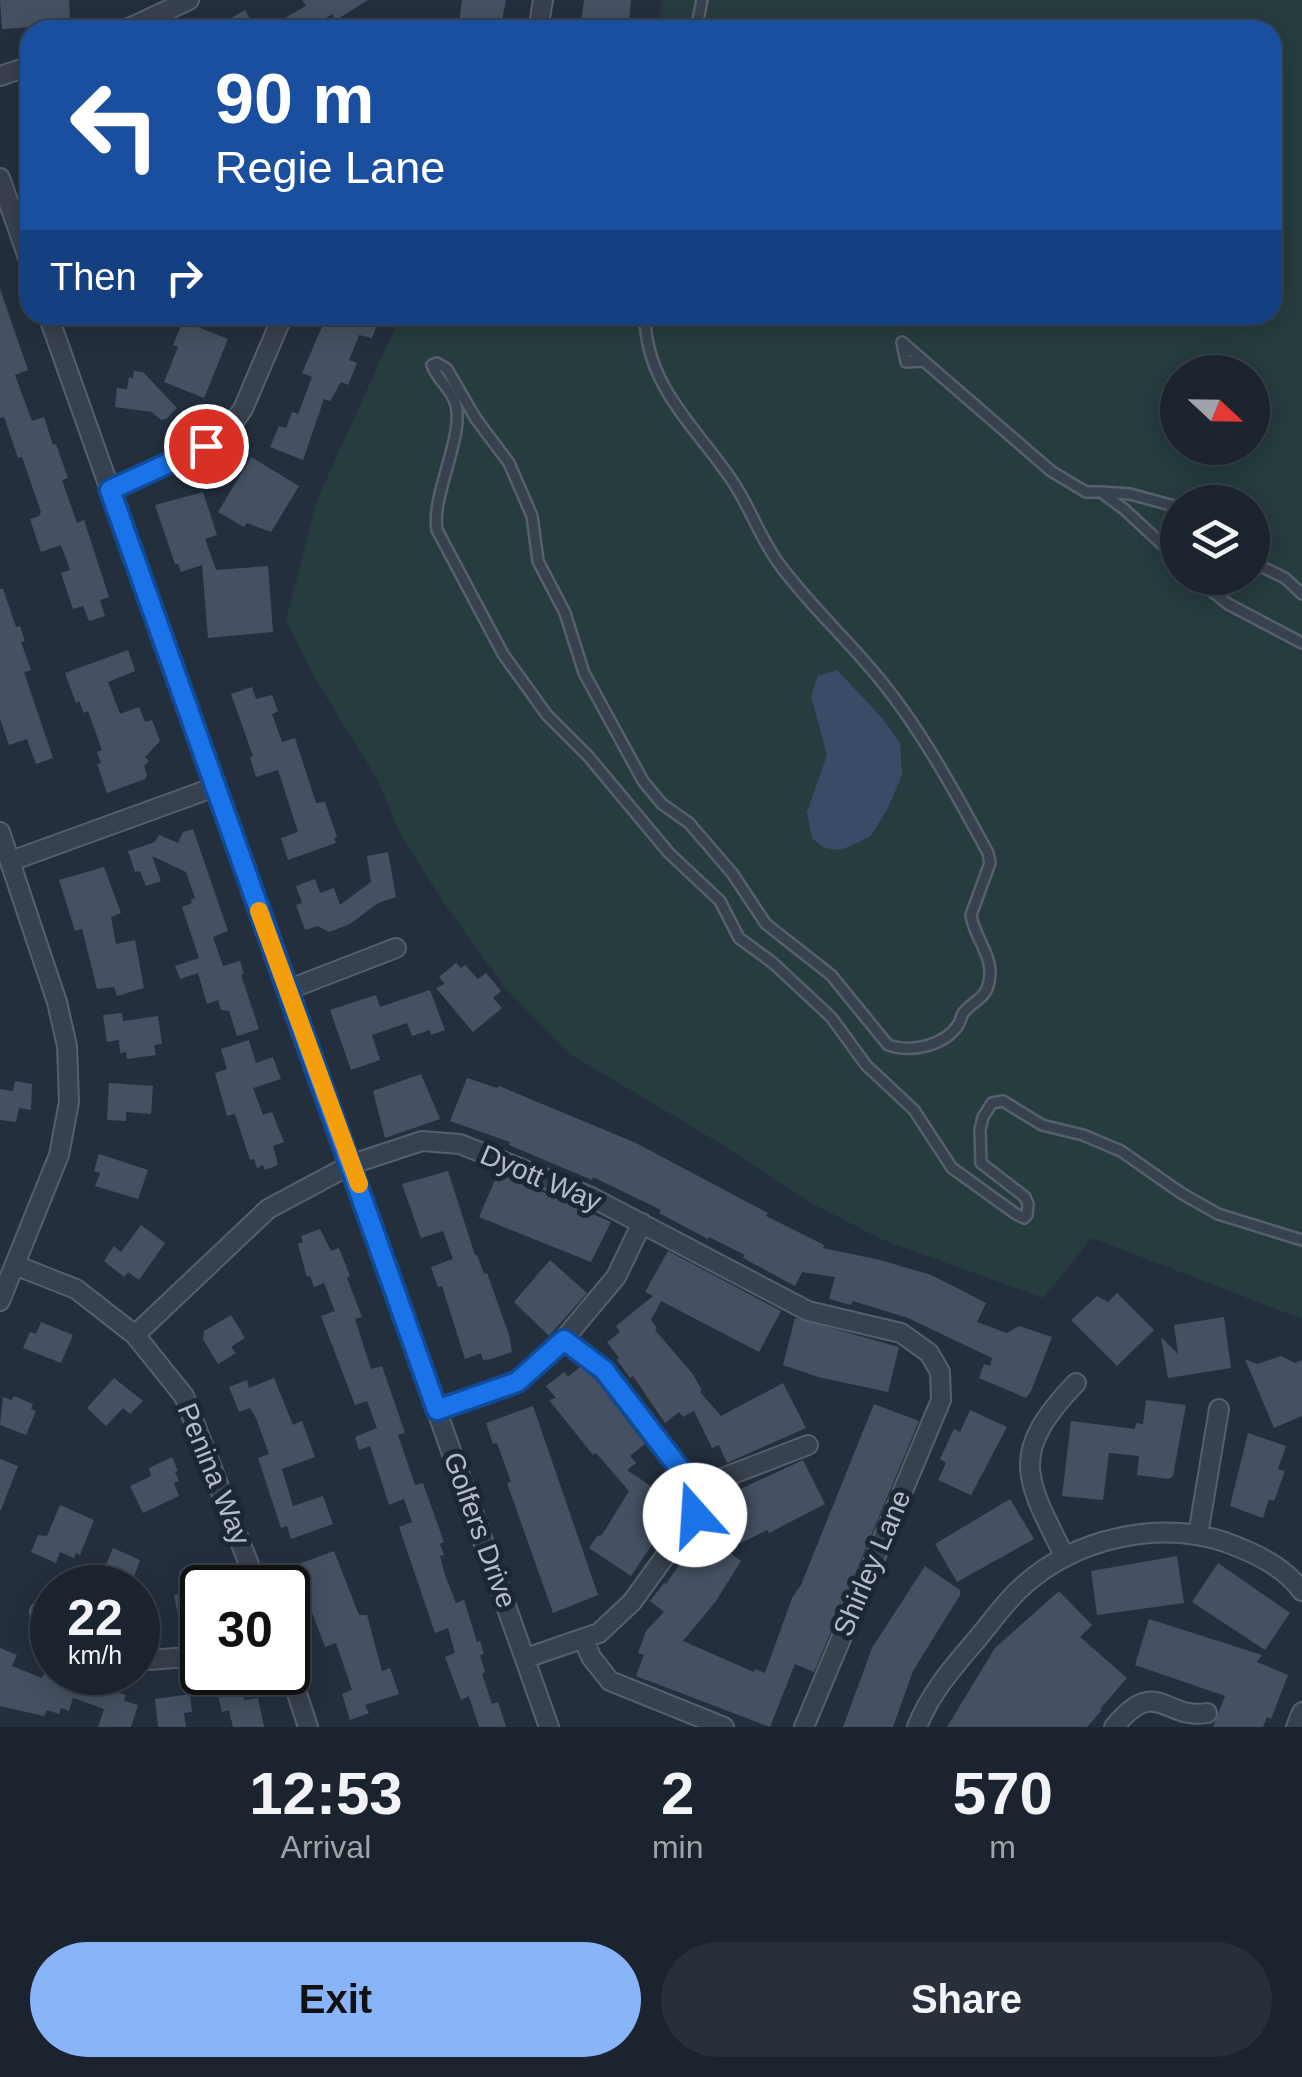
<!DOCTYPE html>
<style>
body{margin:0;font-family:Helvetica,sans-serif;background:#282f3a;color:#f1f3f6;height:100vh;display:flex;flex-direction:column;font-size:38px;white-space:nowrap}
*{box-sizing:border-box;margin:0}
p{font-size:32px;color:#a0a4aa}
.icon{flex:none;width:55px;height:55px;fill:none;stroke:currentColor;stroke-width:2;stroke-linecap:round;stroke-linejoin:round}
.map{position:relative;height:1727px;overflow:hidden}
.drawer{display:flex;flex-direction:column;background:#1b232e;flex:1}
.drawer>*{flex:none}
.top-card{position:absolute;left:20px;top:20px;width:1262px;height:305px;border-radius:30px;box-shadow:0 5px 25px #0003,0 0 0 2px #39404a;background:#1a4fa0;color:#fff;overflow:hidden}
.needle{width:65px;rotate:112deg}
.fabs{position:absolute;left:1160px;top:355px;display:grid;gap:20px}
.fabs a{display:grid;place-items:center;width:110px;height:110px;border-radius:50%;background:#1b232e;box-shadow:0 5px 25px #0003,0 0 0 2px #39404a;font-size:50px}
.speed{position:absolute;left:30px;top:1565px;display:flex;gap:20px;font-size:50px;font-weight:700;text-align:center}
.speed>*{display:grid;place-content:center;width:130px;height:130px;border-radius:50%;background:#1b232e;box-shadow:0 5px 25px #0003,0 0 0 2px #39404a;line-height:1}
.speed small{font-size:25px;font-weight:400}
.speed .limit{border:5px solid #111;border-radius:15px;background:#fff;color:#111}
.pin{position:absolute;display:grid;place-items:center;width:85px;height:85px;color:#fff;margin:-42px;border:5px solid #fff;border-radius:50%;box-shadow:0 2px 10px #0007}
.me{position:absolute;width:110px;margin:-55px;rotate:341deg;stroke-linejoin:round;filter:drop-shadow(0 0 8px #0008)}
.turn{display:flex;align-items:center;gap:35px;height:210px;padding:0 30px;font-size:45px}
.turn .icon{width:130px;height:130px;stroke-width:2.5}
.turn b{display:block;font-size:70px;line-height:85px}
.then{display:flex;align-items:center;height:95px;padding:0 30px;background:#0003;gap:20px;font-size:38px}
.eta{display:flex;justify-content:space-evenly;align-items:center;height:170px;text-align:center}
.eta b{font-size:60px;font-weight:700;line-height:70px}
.cta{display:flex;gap:20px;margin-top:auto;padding:20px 30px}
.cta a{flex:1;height:115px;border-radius:60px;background:#8ab4f8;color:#111;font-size:40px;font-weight:700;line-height:115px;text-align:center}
.cta a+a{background:#282f3a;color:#f1f3f6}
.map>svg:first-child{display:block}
</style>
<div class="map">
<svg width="1302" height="1727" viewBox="0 0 1302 1727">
<rect width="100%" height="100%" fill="#242f3e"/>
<!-- green -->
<path fill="#263c3f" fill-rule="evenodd" d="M662 0H1302V1319L1092 1238 1043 1298 883 1240 813 1204 721 1144 570 1054 505 988 444 903 402 837 376 777 317 682 286 620 317 500 401 315H1272V30H656ZM1178 372H1252V448H1178ZM1178 502H1252V578H1178Z"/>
<!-- water -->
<path fill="#394c67" d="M837 670 882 718 900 743 902 775 887 810 870 837 841 850 824 848 812 838 807 812 827 755 811 696 818 676Z"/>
<!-- building -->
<path fill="#455162" d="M0 0H69L70 18 45 22V26L2 29Z
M302 0H368L336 20 332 14 308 30H263L306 6Z
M462 0H506L500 30H458Z
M584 0H631L628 30H580Z
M245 10 256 30H231L226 21Z
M0 289 28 370 15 375 32 421 44 417 53 445 56 444 68 478 62 480 77 523 84 520 109 597 100 600 105 616 89 621 83 606 73 609 61 573 70 570 61 545 41 552 30 519 39 516 41 512 22 457 18 458 4 417 0 418Z
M327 315H381L372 338 359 335 349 360 357 363 348 385 341 382 330 401 324 399 303 460 270 447 279 426 286 428 292 412 298 414 312 377 302 373Z
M183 321 228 339 204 398 164 382 178 347 173 345Z
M134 371 143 372 177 408 166 419 161 420 152 412 115 407 117 388 127 389 129 377 133 378Z
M251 457 299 486 271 532 247 523 244 527 218 512Z
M203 492 217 535 205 539 216 570 268 566 273 632 208 638 202 565 181 572 178 564H175L155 505Z
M0 589H3L16 627 20 626 25 641 21 642 31 670 24 672 53 758 36 764 27 739 9 745 0 719Z
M128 650 135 671 108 682 120 714 139 707 145 722 152 720 160 741 145 757 149 761 144 766 147 776 145 779 107 793 97 764 101 763 97 752 102 750 88 711 84 713 79 701 76 703 65 673Z
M252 687 256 699 272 695 278 711 272 714 282 742 295 738 316 803 325 802 337 837 334 838 336 843 288 860 281 838 298 832 278 770 256 777 250 757 253 756 231 694Z
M193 829 228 931 213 937 223 966 240 961 244 974 241 975 259 1029 237 1036 229 1011 221 1010 218 1000 207 1004 198 973 180 979 175 966 199 958 182 907 192 903 191 899 195 898 186 872 152 856 161 881 146 886 140 871 135 872 128 851 155 842 159 835 178 843 183 832Z
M388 852 396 897 378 903 350 924 329 932 318 926 305 930 296 905 302 903 296 886 315 879 320 893 334 888 340 905 371 882 367 856Z
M104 867 121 913 111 917 116 944 135 940 144 988 117 996 114 987 97 989 82 929 75 931 59 880Z
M456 963 461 968 465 965 478 979 486 973 501 991 493 998 502 1008 473 1032 436 988 445 984 439 977Z
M430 990 445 1030 431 1035 430 1030 412 1036 407 1023 372 1035 380 1060 351 1070 330 1010 376 995 380 1007Z
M122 1013 123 1021 158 1016 162 1044 154 1045 156 1055 127 1059 126 1052 120 1053 119 1040 107 1042 103 1015Z
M249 1040 256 1063 273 1057 281 1079 253 1088 263 1115 272 1112 284 1142 273 1146 278 1165 265 1170 263 1165 257 1168 254 1159 250 1160 235 1114 227 1116 215 1073 227 1069 221 1049Z
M421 1074 440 1119 385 1138 373 1091Z
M467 1078 497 1088 499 1086 636 1143 768 1213 766 1216 824 1245 823 1248 880 1260 931 1275 955 1287 986 1303 977 1322 1007 1333 1019 1326 1052 1337 1031 1391 1026 1398 979 1378 984 1364 990 1366 992 1358 908 1318 853 1301 851 1305 829 1299 835 1277 802 1272 795 1286 743 1258 745 1255 709 1237 708 1239 659 1213 661 1210 593 1177 592 1180 509 1145 510 1142 450 1121Z
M15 1081 32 1084 31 1110 19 1108 16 1122 0 1120V1089L13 1091Z
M109 1083 153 1086 151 1114 126 1112V1121L107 1120Z
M99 1154 148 1170 138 1199 95 1186 100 1173 94 1171Z
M448 1171 475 1255H477L484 1274 487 1273 509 1335 512 1352 491 1359 483 1360 481 1353 465 1359 442 1286 438 1287 431 1267 453 1259 443 1231 421 1238 402 1184Z
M498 1173 611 1222 591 1262 479 1217Z
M141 1225 165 1243 139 1280 128 1272 124 1277 104 1261 114 1246 121 1252Z
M320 1229 331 1251 339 1248 350 1276 347 1278 362 1317 355 1319 371 1369 382 1366 405 1433 398 1435 415 1485 423 1483 444 1542 440 1544 444 1555 440 1556 446 1578 456 1603 464 1600 477 1642 480 1641 484 1654 480 1655 485 1672 482 1674 492 1704 498 1702 506 1727H479L469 1696 461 1700 445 1657 455 1653 448 1628 435 1633 399 1527 412 1522 404 1499 389 1505 370 1446 359 1450 355 1437 377 1428 367 1401 355 1405 321 1316 335 1311 324 1283 314 1287 310 1276 307 1277 298 1244 303 1242 301 1236Z
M668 1251 781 1311 759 1352 661 1301 651 1320 657 1328 655 1330 692 1373 702 1390 700 1392 721 1416 783 1383 806 1428 727 1463 719 1445 712 1448 694 1411 683 1417 679 1412 665 1423 633 1376 630 1378 617 1360 619 1358 607 1342 620 1332 616 1326 653 1296 645 1292Z
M550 1260 587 1293 549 1336 514 1302Z
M1117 1293 1154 1330 1117 1366 1071 1320 1097 1296 1108 1302Z
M231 1315 245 1338 231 1347 236 1353 218 1364 203 1339 204 1331Z
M1224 1317 1231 1368 1168 1378 1161 1337 1178 1354 1174 1325Z
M795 1318 899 1347 888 1392 818 1377 783 1365Z
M41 1322 73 1335 61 1363 23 1348 30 1332 36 1334Z
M1281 1356 1295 1363 1302 1360V1416L1274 1428 1245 1359 1257 1364Z
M580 1367 595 1379 645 1444 630 1456 636 1463 627 1470 661 1493 657 1499 675 1510 631 1576 589 1548 597 1536 602 1535 629 1491 596 1453 593 1455 549 1400 556 1398 546 1386 564 1372 568 1377Z
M114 1378 143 1401 130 1414 123 1408 106 1426 87 1408Z
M274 1378 293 1425 302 1421 315 1457 282 1469 293 1506 323 1496 333 1524 291 1539 287 1526 281 1528 258 1458 269 1454 256 1418 250 1408 239 1412 229 1387 247 1380 249 1388Z
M14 1396 33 1404 31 1409 36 1411 26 1435 0 1425 3 1397 12 1400Z
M1146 1400 1186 1405 1173 1476 1169 1479 1137 1475 1139 1456 1109 1453 1103 1500 1062 1496 1071 1421 1135 1429 1136 1423 1143 1424Z
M874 1404 919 1421 814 1672 795 1664 770 1727 636 1676 644 1655 638 1653 646 1631 664 1612 650 1601 664 1583 666 1584 702 1531 741 1561 716 1601 683 1641 754 1672 755 1669 765 1673 792 1598 801 1585Z
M533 1406 598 1595 553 1613 507 1483 511 1482 497 1443 493 1444 486 1423Z
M970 1410 1007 1427 971 1495 938 1480 946 1463 940 1459 954 1429 960 1432Z
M1248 1433 1286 1446 1278 1469 1285 1471 1274 1501 1269 1499 1263 1518 1230 1506Z
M172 1457 178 1471 175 1472 179 1481 174 1483 179 1496 143 1513 130 1486 151 1476 149 1468Z
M0 1459 18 1466 1 1510H0Z
M803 1460 825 1504 769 1533 767 1530 739 1544 728 1522 734 1519 723 1497Z
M1010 1499 1034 1539 957 1582 935 1544Z
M60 1505 94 1520 80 1555 76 1553 74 1558 60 1552 56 1563 31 1552 38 1535 47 1536Z
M113 1548 140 1560 130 1588H96Z
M334 1551 359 1615H367L382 1671 390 1668 399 1694 365 1705 369 1713 350 1720 342 1694 352 1690 336 1643 325 1647 298 1575 299 1564Z
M1177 1556 1184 1603 1097 1615 1091 1571Z
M1218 1563 1290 1613 1265 1650 1192 1602Z
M206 1566 210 1588H202V1608L178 1615 174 1595 183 1594 179 1571Z
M925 1566 960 1590V1595L913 1671 893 1727H843L872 1648Z
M1059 1591 1092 1625 1080 1637 1127 1678 1100 1709 1102 1710 1087 1727H947L995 1648Z
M1149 1619 1262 1655 1257 1662 1288 1675 1271 1719 1267 1717 1263 1727H1213L1225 1696 1135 1665Z
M0 1648 17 1655 12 1666 42 1678 43 1675 54 1674 126 1695 124 1701 138 1705 131 1727H98L104 1709 73 1698 69 1711 61 1708 59 1714 47 1710 44 1716 0 1706Z
M242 1689 244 1700 258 1698 264 1727H233L229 1710 222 1712 218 1696Z
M190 1694 192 1712 184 1713 186 1727H158L155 1699Z"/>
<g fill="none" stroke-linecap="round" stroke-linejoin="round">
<!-- lane casing -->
<g stroke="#565f6c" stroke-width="14">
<path id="lane" d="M696 30 702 0
M645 315C645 385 695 426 731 479 750 506 760 539 780 565 813 610 855 646 889 691 925 737 960 801 988 853L990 863 971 915C974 938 995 957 989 982 986 998 975 1000 965 1011 959 1017 963 1018 958 1025 944 1046 911 1053 888 1045L831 975 766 924 732 873 689 823 662 804 643 781 584 673 565 613 538 561 532 516 509 463 476 419 447 369 437 363 432 365C437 380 452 389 456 405 464 437 431 496 437 530L503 654 547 715 588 756 669 853 720 901 739 938 773 963 831 1017 866 1065 914 1110 952 1168 1016 1214 1024 1218 1027 1215 1028 1204 1025 1197 981 1163 980 1130 983 1117 992 1103 1003 1101 1042 1125 1083 1135 1121 1151 1181 1193 1218 1214 1302 1240
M923 361 906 362 902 342 1051 471 1086 492H1101
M1178 507 1130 494 1101 492 1124 509 1178 559
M1252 562 1285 578 1302 594
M1196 578 1228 604 1302 643"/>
</g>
<!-- street casing -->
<g stroke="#565f6c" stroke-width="22">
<path id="street" d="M125 30 189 0
M538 30 543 0
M0 76 30 66
M0 178 30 263
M48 315 549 1727
M110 490 224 436 243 409 283 315
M0 832 57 1002 67 1046 69 1102 59 1155 0 1301
M11 861 215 787
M287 990 396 948
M15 1265 76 1289 135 1335 184 1396 258 1588
M135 1335 268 1209 352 1164 422 1141 460 1144 591 1197 808 1311 901 1333 929 1353 940 1372 941 1400 804 1727
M437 1410 517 1382 564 1339 616 1277 642 1223
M691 1490 808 1445
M1198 1535 1219 1409
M1065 1557C1025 1478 1008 1454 1076 1383
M40 1612 52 1620
M584 1640 591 1657 610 1681 724 1727
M138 1657 149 1660 202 1656
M526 1658 599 1633 632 1602 695 1515 691 1490 680 1469 604 1370 564 1339
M288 1666 308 1727
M917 1727C930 1693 954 1666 978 1638 992 1621 1006 1601 1023 1586 1076 1538 1158 1520 1225 1542 1255 1553 1283 1566 1302 1591
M1114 1727C1157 1675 1164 1720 1207 1713
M1296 1727 1302 1712"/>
</g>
<!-- lane -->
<use href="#lane" stroke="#38414e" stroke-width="9"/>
<!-- street -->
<use href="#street" stroke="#38414e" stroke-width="18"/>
</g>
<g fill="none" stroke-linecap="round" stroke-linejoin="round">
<!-- route casing -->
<g stroke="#114b97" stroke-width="25">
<path id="route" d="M206 446 110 490 437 1410 517 1382 564 1340 604 1370 680 1469 691 1490 695 1515"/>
</g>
<!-- route -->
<use href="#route" stroke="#1a73e8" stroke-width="18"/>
<!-- slow -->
<path stroke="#f59e0b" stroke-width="18" d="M259 911 359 1184"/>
</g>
<g text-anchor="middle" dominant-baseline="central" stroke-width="10" stroke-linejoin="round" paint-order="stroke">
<!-- street labels -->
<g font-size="28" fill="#b4bcc9" stroke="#1d2633">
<text transform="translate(541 1178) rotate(23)">Dyott Way</text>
<text transform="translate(214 1474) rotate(68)">Penina Way</text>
<text transform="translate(480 1530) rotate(70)">Golfers Drive</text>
<text transform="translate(872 1563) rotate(-67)">Shirley Lane</text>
</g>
</g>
</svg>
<div class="fabs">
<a><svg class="needle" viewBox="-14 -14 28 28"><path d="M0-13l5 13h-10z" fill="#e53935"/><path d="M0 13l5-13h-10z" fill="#a0a4aa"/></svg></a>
<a><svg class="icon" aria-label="layers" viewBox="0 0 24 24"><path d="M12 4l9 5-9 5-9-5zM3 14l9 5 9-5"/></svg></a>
</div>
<div class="speed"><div>22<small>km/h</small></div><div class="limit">30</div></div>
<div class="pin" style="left:206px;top:446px;background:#d93025"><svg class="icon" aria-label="arrive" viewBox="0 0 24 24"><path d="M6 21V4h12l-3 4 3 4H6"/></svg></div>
<svg class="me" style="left:695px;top:1515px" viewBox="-20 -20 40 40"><circle r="19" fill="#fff"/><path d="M0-13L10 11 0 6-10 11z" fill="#1a73e8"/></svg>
<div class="top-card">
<div class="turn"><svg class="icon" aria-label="left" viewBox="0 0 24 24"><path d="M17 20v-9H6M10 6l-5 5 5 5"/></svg><div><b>90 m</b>Regie Lane</div></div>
<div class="then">Then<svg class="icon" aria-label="right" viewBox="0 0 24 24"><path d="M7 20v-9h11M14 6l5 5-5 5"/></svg></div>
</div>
</div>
<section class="drawer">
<div class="eta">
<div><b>12:53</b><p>Arrival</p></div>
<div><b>2</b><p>min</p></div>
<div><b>570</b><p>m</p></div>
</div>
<div class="cta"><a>Exit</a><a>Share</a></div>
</section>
